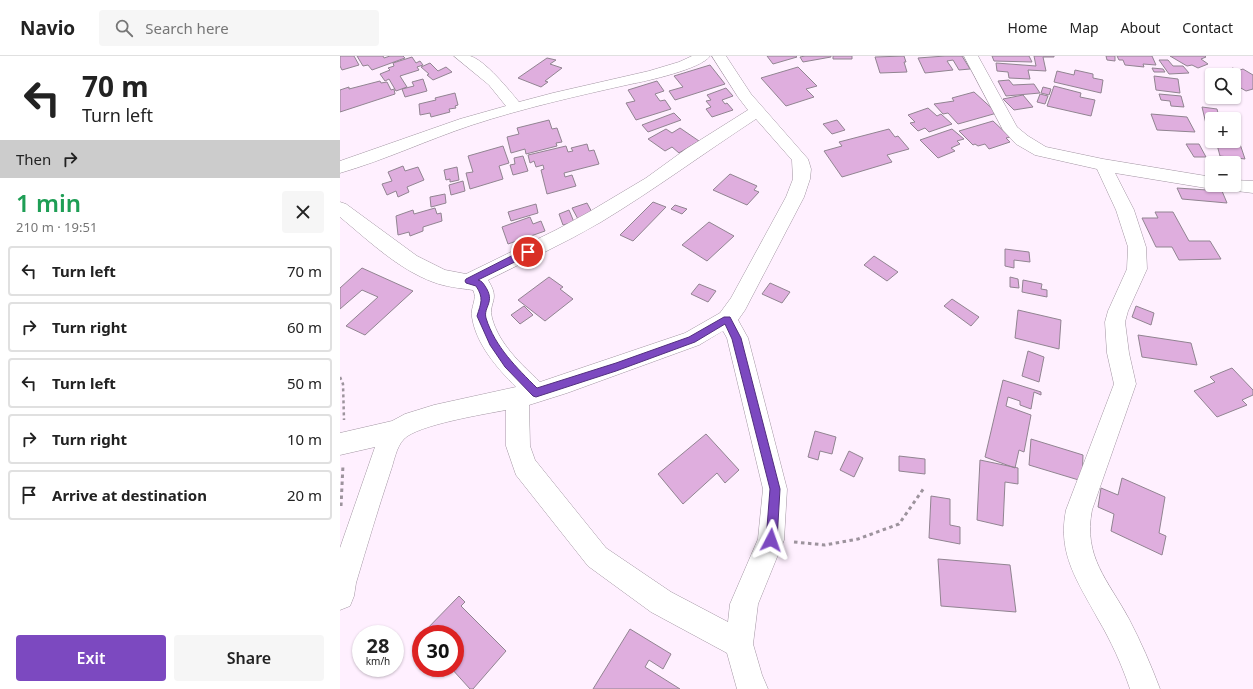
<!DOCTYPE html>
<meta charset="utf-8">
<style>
body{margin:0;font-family:"Noto Sans",sans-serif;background:#f6f6f6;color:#222;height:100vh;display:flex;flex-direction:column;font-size:15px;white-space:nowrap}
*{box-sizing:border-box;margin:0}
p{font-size:13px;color:#767676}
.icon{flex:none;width:22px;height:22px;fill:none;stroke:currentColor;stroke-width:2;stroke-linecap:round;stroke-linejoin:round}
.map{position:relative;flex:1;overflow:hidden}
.side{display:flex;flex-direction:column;background:#fff;width:340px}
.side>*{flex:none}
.banner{background:#fff;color:#222;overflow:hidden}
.tools{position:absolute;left:865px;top:12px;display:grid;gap:8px}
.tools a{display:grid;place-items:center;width:36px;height:36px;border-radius:4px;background:#fff;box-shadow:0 1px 3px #0004;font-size:20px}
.speed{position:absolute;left:12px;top:569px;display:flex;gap:8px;font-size:20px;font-weight:700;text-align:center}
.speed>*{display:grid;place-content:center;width:52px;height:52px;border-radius:50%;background:#fff;box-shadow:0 1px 3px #0004;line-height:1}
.speed small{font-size:10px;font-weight:400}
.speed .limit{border:6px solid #d22;background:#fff;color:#111}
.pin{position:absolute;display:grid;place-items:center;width:34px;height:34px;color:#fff;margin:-17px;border:2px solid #fff;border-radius:50%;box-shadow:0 1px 4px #0007}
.me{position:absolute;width:44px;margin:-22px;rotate:4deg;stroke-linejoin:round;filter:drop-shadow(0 0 3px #0008)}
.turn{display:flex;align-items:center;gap:14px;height:84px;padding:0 16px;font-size:18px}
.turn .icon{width:52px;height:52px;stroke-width:2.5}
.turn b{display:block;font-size:28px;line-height:34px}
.then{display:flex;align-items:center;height:38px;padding:0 16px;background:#0003;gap:8px;font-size:15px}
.round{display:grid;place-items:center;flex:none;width:42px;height:42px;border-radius:4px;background:#f6f6f6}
.headline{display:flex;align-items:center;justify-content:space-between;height:68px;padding:0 16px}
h1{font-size:24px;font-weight:600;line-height:30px;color:#1e9e55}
.cta{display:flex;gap:8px;margin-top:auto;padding:8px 16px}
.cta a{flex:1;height:46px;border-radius:4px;background:#7c49c0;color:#fff;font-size:16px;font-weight:600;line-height:46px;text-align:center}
.cta a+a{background:#f6f6f6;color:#222}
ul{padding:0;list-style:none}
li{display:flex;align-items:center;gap:12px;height:50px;margin:0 8px 6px;padding:0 8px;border:2px solid #e0e0e0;border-radius:4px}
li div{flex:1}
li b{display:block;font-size:15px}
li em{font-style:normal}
header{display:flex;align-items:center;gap:24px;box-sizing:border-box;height:56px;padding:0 20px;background:#fff;border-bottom:1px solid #e0e0e0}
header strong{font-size:19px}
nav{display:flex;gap:22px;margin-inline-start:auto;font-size:14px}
.search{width:280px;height:36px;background:#f6f6f6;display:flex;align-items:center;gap:10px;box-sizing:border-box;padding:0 14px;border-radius:4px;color:#767676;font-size:15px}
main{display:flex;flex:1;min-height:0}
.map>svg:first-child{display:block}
</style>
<header>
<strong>Navio</strong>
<div class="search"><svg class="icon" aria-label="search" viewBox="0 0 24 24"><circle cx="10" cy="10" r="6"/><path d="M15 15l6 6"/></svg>Search here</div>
<nav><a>Home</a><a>Map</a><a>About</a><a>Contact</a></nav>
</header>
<main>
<section class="side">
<div class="banner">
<div class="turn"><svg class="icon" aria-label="left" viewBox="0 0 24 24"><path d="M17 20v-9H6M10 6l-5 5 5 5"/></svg><div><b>70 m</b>Turn left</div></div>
<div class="then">Then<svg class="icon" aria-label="right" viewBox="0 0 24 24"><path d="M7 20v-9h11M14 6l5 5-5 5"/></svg></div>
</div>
<div class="headline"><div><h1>1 min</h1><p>210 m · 19:51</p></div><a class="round"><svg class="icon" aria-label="close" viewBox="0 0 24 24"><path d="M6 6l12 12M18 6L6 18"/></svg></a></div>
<ul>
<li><svg class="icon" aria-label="left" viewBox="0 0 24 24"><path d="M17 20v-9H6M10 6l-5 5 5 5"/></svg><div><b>Turn left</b></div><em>70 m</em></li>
<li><svg class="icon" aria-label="right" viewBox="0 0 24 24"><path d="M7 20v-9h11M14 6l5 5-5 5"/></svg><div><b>Turn right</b></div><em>60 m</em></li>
<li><svg class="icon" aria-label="left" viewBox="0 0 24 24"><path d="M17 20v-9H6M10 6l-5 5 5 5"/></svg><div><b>Turn left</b></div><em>50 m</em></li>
<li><svg class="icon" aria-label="right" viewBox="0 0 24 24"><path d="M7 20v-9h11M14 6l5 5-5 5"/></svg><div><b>Turn right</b></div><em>10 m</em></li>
<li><svg class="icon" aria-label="arrive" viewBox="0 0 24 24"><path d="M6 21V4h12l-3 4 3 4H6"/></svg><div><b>Arrive at destination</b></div><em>20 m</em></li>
</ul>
<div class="cta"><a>Exit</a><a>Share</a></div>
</section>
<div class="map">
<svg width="913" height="633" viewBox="0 0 913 633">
<rect width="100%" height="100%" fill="#fff0ff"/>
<!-- building -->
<path fill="#dfaede" stroke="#918491" d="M0 0H14L19 9 2 14 0 10Z
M17 0H43L44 2 50 0H63L65 2 32 14 28 9 23 10Z
M427 0H456L457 1 433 8Z
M465 0H491V1L463 6 460 1Z
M493 0H512V3H493Z
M564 0 566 6H564L567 16 540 17 535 1Z
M605 0H622L630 13 619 14 613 4 607 5 613 14 585 17 578 2Z
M652 0H689L692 6 654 5Z
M694 0H714V1H703L706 15 688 14 690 23 669 22 668 16 657 15 656 7 696 10Z
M766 0H775V5L767 4Z
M777 0H812L816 9 803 8 804 11 785 9 783 4H779Z
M830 0H865L866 1 861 3 868 8 858 12 852 9 847 10Z
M72 1 76 7 80 5 83 9 77 11 79 14 60 20 67 31 56 35 49 23 45 25 40 18 50 14 48 12 54 10 53 7Z
M207 2 216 4 210 8 222 12 205 25 208 26 201 31 178 22Z
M819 4H828L833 10H843L849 17 829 18Z
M90 7 98 15 106 11 112 16 93 24 87 19 89 18 81 11Z
M370 9 385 28 335 44 329 35 343 31 334 20Z
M458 11 477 30 466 33 474 41 446 50 421 22Z
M812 12 823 13 825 16H814Z
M893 12 897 15 903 13 913 19V33L906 35 894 28V19H873Z
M735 14 753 18V22L763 24 761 37 714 26 717 15 734 19Z
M814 20 838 23 840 37 816 34Z
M83 23 87 35 65 41 62 33 74 30 72 26Z
M669 24 673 29 694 28 700 37 666 40 658 25Z
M40 25 41 27 47 26 51 34 54 33 55 38 0 56V34L9 31V33Z
M317 25 324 35 315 38 320 45 325 44 331 53 296 64 286 47 295 45 288 34Z
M714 30 741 37 740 41 755 44 751 60 707 50Z
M703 31 711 33 709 39 701 37Z
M386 32 393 40 382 44 385 48 387 47 393 54 372 61 366 53 371 51 366 45 371 44 367 39Z
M634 36 657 57 618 68 608 57 603 58 594 48 614 45 612 42Z
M115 37 118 49 115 50 116 52 109 53 110 56 91 61 90 57 80 59 79 48 96 44 95 42Z
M700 38 708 40 705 48 697 46Z
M819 38 841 40 844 51 831 50 830 45 821 44Z
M683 39 693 51 674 54 663 43Z
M862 51 877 53 879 61 892 63H872V73L867 72Z
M588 52 597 60 601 58 612 68 589 76 585 72 578 75 570 67 575 66 568 59Z
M334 57 341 64 308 76 302 69Z
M811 58 847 61 855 76 817 74Z
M209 64 212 73 217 72 222 86 216 87 217 90 186 98 185 93 171 97 167 81 179 78 177 72Z
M497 64 505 74 492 78 483 68Z
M653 65 670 81 666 82 670 86 649 93 645 88 638 90 635 88 633 89 619 75Z
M340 72 359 85 339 97 332 91 325 95 308 83 326 73 332 77Z
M549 73 555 81 558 80 569 93 547 99 552 106 502 121 484 95 502 90 499 86Z
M612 73 624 83 617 85 620 88 611 92 615 95 598 102 580 84Z
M876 85 900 88 905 103 880 100Z
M247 88 249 95 254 94 259 108 224 117 225 121 232 119 236 130 207 138 201 114 204 113 203 109 196 111 194 105 190 107 188 99 226 90 228 96 233 95 231 92Z
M846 88H859L866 101H854Z
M163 90 169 107 159 110 163 123 130 133 126 117 133 116 128 100Z
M183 100 188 115 173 119 170 109 175 108 174 102Z
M63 110 65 115 78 111 84 124 67 131 69 136 58 141 56 135 47 139 42 128 52 125 48 116Z
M117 111 119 124 110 126V123L106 124 104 114Z
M390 118 417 130 414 134 419 136 407 149 373 134Z
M123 125 125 135 111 139 109 129Z
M837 132 882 135 887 147 842 143Z
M105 138 106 147 91 151 90 141Z
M313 146 326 151 293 185 280 179Z
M247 147 254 160 239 165 232 152Z
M196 148 198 157 171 165 168 156Z
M335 149 347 153 342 158 331 153Z
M95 152 97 158 101 157 102 165 83 171V175L70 180 69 176 58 179 56 160 73 154 74 158Z
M229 154 234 166 223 169 219 158Z
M815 156H833L849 185H870L881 203 839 204 832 191H816L802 162H818Z
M190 161 193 168 201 165 205 175 168 188 162 171Z
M369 166 394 180 367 205 342 189Z
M665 193 689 196 690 206 674 204V212L665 210Z
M534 200 558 216 547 225 524 209Z
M22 212 73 235 25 279 6 270 38 241 22 234 0 253V232Z
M209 221 223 231 220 233 233 243 205 265 178 244Z
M670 221 678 223 679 232 670 231Z
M683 224 702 228 701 233 707 234V241L682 236Z
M430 227 450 236 442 247 422 238Z
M359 228 376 235 368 246 351 238Z
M612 243 639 261 631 270 604 250Z
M184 250 193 259 180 268 171 259Z
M796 250 814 257 811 269 792 261Z
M678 254 721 264 719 293 675 282Z
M798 279 851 287 857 309 802 301Z
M688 295 704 301 699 326 682 320Z
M892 312 913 334V339L902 344 907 349 877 361 854 335 875 326 870 321Z
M663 324 701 336V339L694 336 691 353 680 349V345L668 341 666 350 691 359 684 396 679 394 675 412 645 401Z
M475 375 496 381 492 398 480 395 478 404 468 401Z
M366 378 399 414 385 427 377 417 343 448 318 418Z
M691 383 743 399 742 425 689 409Z
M509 395 523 402 514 421 500 414Z
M559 400 585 403V418L559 415Z
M640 404 678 412V428L665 426 663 470 637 464Z
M782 422 825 441 819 477 826 480 822 499 771 475 774 458 758 451 761 432 778 439Z
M591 440 610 443V469L620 471V488L589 482Z
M598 503 670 509 676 556 601 550Z
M119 540 125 546 121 550 166 595 133 633H130L111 612H115V578H82Z
M290 573 331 598 323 613 309 604 305 611 340 633H253Z"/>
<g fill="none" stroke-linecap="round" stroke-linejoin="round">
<!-- minor casing -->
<g stroke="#a295a2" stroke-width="1">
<path id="minor" d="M114 0C119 0 126 0 130 0 145 4 169 34 179 46L213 37 309 15 339 6 352 0H370C361 13 307 25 291 28 237 40 184 52 132 69 87 84 45 104 0 117V105L120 63 166 50 149 29Z
M372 0H386L411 38 468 103 471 113 470 123 464 141 405 254 398 264 408 282 447 433 444 484 418 548 413 588 422 619 428 633H397L387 597 311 556 248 510 176 419 166 390V354C145 358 77 369 64 383 56 391 54 406 50 417 38 453 27 490 16 527L14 540 10 550 0 554V492L35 391 0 399V377L52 365 65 358 94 349 176 331C157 312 136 288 132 261 130 251 138 243 133 234 119 232 106 231 93 226 58 213 29 185 0 161V146L6 148 77 200 105 214 126 218 216 174 249 156 306 122 346 93 408 54 398 41ZM416 63 452 104 453 123 446 141 391 242 380 257 345 277 200 326C181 308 159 288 152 262 148 245 161 245 148 224 186 205 225 187 261 166 314 134 364 97 416 63ZM383 275 387 282 423 433 418 483 390 548 388 566 331 536 266 492 195 404 190 390 189 349 227 337 359 289Z
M624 0H638L677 71 688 80 706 91 763 103 872 121V129H894V124L913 125V137L880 133 878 131 872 133 775 117 794 154 806 191 807 213 788 255 785 266 789 297 796 328 752 454C743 501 768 524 789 563 801 586 811 609 820 633H790C782 609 771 585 758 563 738 526 717 498 726 454L774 328 767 297 765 266 768 255 787 213 788 191 776 154 757 113 695 99 676 88 663 74Z"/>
</g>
<!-- path-far1 -->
<path stroke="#9d939d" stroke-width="2.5" stroke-dasharray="3 3" stroke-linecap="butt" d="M0 321 3 328 4 364"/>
<!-- path -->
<path stroke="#9d939d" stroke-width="3" stroke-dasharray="3.5 3.5" stroke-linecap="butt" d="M1 450 3 409
M454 486 485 489 518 483 559 468 584 432"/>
<!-- minor -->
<use href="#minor" fill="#fff" fill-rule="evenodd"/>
</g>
<!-- route -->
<path fill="#7c49c0" stroke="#512f7d" d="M185 193H188L192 196 191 198 138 224C142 225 143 227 145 230 156 246 143 251 146 262 155 291 177 312 197 332L276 307 349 281 384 261H390L401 282 440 433 437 484 435 488 431 489 427 488 426 484 430 433 392 283 385 268 355 286 276 315 196 341 193 340 165 311 150 289 137 260C141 247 144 242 136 230L126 227 125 225 126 223Z"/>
</svg>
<div class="tools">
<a><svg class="icon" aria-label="search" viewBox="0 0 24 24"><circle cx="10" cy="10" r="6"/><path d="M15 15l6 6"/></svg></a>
<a>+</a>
<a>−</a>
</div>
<div class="speed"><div>28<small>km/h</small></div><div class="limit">30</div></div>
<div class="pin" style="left:188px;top:196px;background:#d93025"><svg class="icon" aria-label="arrive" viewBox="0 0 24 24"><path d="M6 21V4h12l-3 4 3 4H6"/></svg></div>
<svg class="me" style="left:431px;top:484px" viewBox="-20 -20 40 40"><path d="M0-17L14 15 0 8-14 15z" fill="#7c49c0" stroke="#fff" stroke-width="4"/></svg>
</div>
</main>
